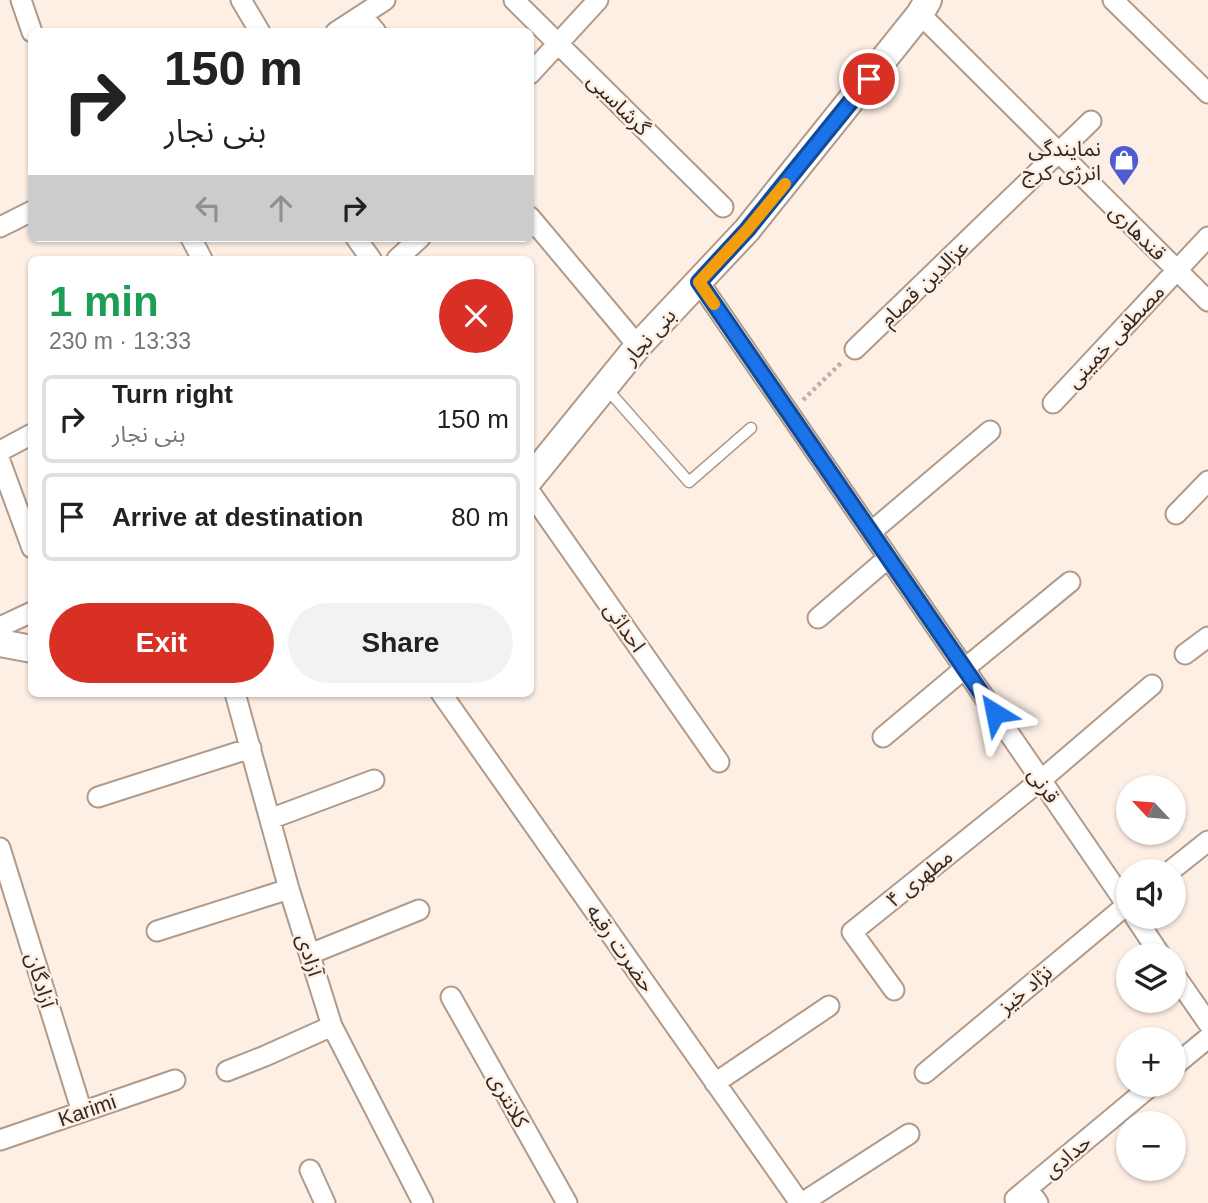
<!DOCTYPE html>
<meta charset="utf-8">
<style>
body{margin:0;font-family:Helvetica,"Noto Sans Arabic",sans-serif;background:#f2f2f2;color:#222;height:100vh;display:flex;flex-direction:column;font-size:26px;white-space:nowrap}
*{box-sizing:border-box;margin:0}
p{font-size:23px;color:#767676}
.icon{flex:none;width:38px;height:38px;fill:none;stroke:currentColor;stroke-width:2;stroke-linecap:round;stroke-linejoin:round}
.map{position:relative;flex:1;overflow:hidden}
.sheet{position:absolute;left:28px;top:256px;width:506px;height:441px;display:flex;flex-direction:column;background:#fff;border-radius:10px;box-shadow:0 2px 5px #0004}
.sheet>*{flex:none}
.top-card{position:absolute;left:28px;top:28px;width:506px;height:214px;border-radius:10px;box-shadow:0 2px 5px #0004;background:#fff;color:#222;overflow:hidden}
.needle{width:46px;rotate:296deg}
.tools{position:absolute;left:1116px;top:775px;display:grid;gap:14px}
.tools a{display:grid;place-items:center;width:70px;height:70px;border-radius:50%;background:#fff;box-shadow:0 2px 5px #0004;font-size:35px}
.pin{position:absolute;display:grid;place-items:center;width:60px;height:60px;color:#fff;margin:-30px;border:4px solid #fff;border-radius:50%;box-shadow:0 2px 7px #0007}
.me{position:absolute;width:77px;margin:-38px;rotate:325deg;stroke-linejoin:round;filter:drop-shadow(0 0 5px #0008)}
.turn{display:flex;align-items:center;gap:24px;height:147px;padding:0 21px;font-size:32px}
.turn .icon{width:91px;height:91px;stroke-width:2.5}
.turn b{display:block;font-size:49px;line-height:60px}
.lanes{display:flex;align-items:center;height:66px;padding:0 21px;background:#0003;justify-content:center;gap:35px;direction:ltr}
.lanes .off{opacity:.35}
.round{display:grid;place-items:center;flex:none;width:74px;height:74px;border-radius:37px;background:#f2f2f2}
.summary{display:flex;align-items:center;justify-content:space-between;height:119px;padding:0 21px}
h1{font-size:42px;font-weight:600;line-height:52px;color:#1e9e55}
.cta{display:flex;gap:14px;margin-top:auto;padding:14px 21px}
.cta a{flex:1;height:80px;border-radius:42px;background:#d93025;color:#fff;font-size:28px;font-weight:600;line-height:80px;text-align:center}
.cta a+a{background:#f2f2f2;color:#222}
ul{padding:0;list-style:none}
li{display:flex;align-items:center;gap:21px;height:88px;margin:0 14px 10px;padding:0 7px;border:4px solid #e0e0e0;border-radius:10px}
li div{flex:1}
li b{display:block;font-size:26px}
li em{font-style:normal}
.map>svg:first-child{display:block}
</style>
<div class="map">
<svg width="1208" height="1203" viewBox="0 0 1208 1203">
<rect width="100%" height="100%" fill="#feefe5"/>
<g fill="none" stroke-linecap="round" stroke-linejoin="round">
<!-- lane casing -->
<g stroke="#b09a8a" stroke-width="13">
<path id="lane" d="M607 389 689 482 751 428"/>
</g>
<!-- street casing -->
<g stroke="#b09a8a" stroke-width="23">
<path id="street" d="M21 0 32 32
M241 0 260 32
M514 0 723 207
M1113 0 1208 93
M920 14 1208 301
M362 15 376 32
M336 32 385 0
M530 74 598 0
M530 217 638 346
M0 227 32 211
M191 238 202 259
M356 238 371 259
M397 259 420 238
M699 282 1129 908
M855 349 1091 121
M1053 403 1208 237
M0 451 32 434
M0 461 32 548
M530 492 719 762
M1176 514 1208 481
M871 532 990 431
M818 618 888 558
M0 627 32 612
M1185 654 1208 637
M235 693 289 889 332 1026 423 1203
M441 693 800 1203
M883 737 964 669 1070 582
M98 797 251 748
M270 819 374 780
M0 848 82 1112
M1169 872 1208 841
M1135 917 1161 956
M157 931 289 889
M310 954 419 910
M1174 974 1208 1023
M894 990 852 932 1041 780 1152 685
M451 997 567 1203
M1174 1066 1208 1038
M227 1071 265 1056 332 1026
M925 1073 1129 903
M715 1083 829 1006
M0 1140 175 1080
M310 1170 325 1203
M1028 1189 1038 1203
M1015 1199 1152 1085
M802 1203 909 1134"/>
</g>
<!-- secondary casing -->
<g stroke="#b09a8a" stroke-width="30">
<path id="secondary" d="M530 479 638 346 747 230 920 14 928 0
M0 643 32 649"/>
</g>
<!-- path -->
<path stroke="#bdb0a7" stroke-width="4.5" stroke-dasharray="3.5 3.5" stroke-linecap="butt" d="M803 400 842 362"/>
<!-- lane -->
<use href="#lane" stroke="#fff" stroke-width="10"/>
<!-- street -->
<use href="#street" stroke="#fff" stroke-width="19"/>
<!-- secondary -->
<use href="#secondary" stroke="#fff" stroke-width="26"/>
</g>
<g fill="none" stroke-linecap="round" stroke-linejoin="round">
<!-- route casing -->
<g stroke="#114b97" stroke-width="18">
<path id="route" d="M869 79 747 230 699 282 995 713"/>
</g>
<!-- route -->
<use href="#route" stroke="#1a73e8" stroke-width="12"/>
<!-- slow -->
<path stroke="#f59e0b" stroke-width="12" d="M714 304 699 282 747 230 785 184"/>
</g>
<!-- icons -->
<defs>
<g id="shop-pin" transform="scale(1.575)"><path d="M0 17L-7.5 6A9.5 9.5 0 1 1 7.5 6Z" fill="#505bd1" stroke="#feefe5"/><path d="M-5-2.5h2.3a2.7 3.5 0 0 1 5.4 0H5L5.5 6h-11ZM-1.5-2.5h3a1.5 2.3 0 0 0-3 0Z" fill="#fff"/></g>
</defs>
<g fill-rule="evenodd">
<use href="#shop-pin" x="1124" y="160"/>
</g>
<g text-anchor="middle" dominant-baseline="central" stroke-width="5" stroke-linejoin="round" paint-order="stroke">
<!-- street labels -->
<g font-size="21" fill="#322923" stroke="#feefe5">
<text transform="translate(619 104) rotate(45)">گرشاسبی</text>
<text transform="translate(1138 232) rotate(45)">قندهاری</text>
<text transform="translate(924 283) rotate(-44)">عزالدین قصام</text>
<text transform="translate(649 336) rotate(-48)">بنی نجار</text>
<text transform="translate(1115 336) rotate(-47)">مصطفی خمینی</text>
<text transform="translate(625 627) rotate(55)">احداثی</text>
<text transform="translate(1044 785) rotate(55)">قرنی</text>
<text transform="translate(919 878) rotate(-39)">مطهری ۴</text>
<text transform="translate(621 948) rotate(55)">حضرت رقیه</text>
<text transform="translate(310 955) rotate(73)">آزادی</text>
<text transform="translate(41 980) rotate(73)">آزادگان</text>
<text transform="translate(1025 989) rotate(-40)">نژاد خیز</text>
<text transform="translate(509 1100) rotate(61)">کلانتری</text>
<text transform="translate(87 1110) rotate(-19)">Karimi</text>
<text transform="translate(1067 1156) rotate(-40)">حدادی</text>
</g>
<!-- poi labels -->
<g font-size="21" fill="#322923" stroke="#feefe5" text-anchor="end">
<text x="1101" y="148">نمایندگی<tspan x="1101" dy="24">انرژی کرج</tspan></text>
</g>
</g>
</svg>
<div class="tools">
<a><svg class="needle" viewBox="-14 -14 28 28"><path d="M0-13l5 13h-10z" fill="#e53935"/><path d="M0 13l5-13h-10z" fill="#767676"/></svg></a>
<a><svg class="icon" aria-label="sound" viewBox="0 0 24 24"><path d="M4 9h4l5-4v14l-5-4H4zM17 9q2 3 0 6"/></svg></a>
<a><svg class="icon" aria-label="layers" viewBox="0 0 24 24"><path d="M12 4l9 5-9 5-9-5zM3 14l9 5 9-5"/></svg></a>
<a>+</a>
<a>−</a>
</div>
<div class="pin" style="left:869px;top:79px;background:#d93025"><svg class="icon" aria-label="arrive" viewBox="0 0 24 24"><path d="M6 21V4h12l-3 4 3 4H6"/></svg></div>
<svg class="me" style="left:995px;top:713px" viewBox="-20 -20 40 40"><path d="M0-17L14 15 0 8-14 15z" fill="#1a73e8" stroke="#fff" stroke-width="4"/></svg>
<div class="top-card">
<div class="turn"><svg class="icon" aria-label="right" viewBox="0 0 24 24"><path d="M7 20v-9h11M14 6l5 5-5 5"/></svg><div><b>150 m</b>بنی نجار</div></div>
<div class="lanes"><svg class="icon off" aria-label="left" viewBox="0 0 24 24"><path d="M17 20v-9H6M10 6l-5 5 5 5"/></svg><svg class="icon off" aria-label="ahead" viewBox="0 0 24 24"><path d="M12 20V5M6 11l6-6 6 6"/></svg><svg class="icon" aria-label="right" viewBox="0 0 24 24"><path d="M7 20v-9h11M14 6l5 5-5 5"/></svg></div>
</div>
<section class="sheet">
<div class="summary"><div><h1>1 min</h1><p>230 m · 13:33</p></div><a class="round" style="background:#d93025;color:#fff"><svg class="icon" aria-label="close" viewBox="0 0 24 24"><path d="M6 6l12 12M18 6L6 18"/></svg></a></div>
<ul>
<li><svg class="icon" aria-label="right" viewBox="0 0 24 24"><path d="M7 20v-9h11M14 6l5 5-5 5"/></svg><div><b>Turn right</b><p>بنی نجار</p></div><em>150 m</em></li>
<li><svg class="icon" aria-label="arrive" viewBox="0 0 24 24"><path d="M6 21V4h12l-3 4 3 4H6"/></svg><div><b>Arrive at destination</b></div><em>80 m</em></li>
</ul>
<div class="cta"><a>Exit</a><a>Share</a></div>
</section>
</div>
